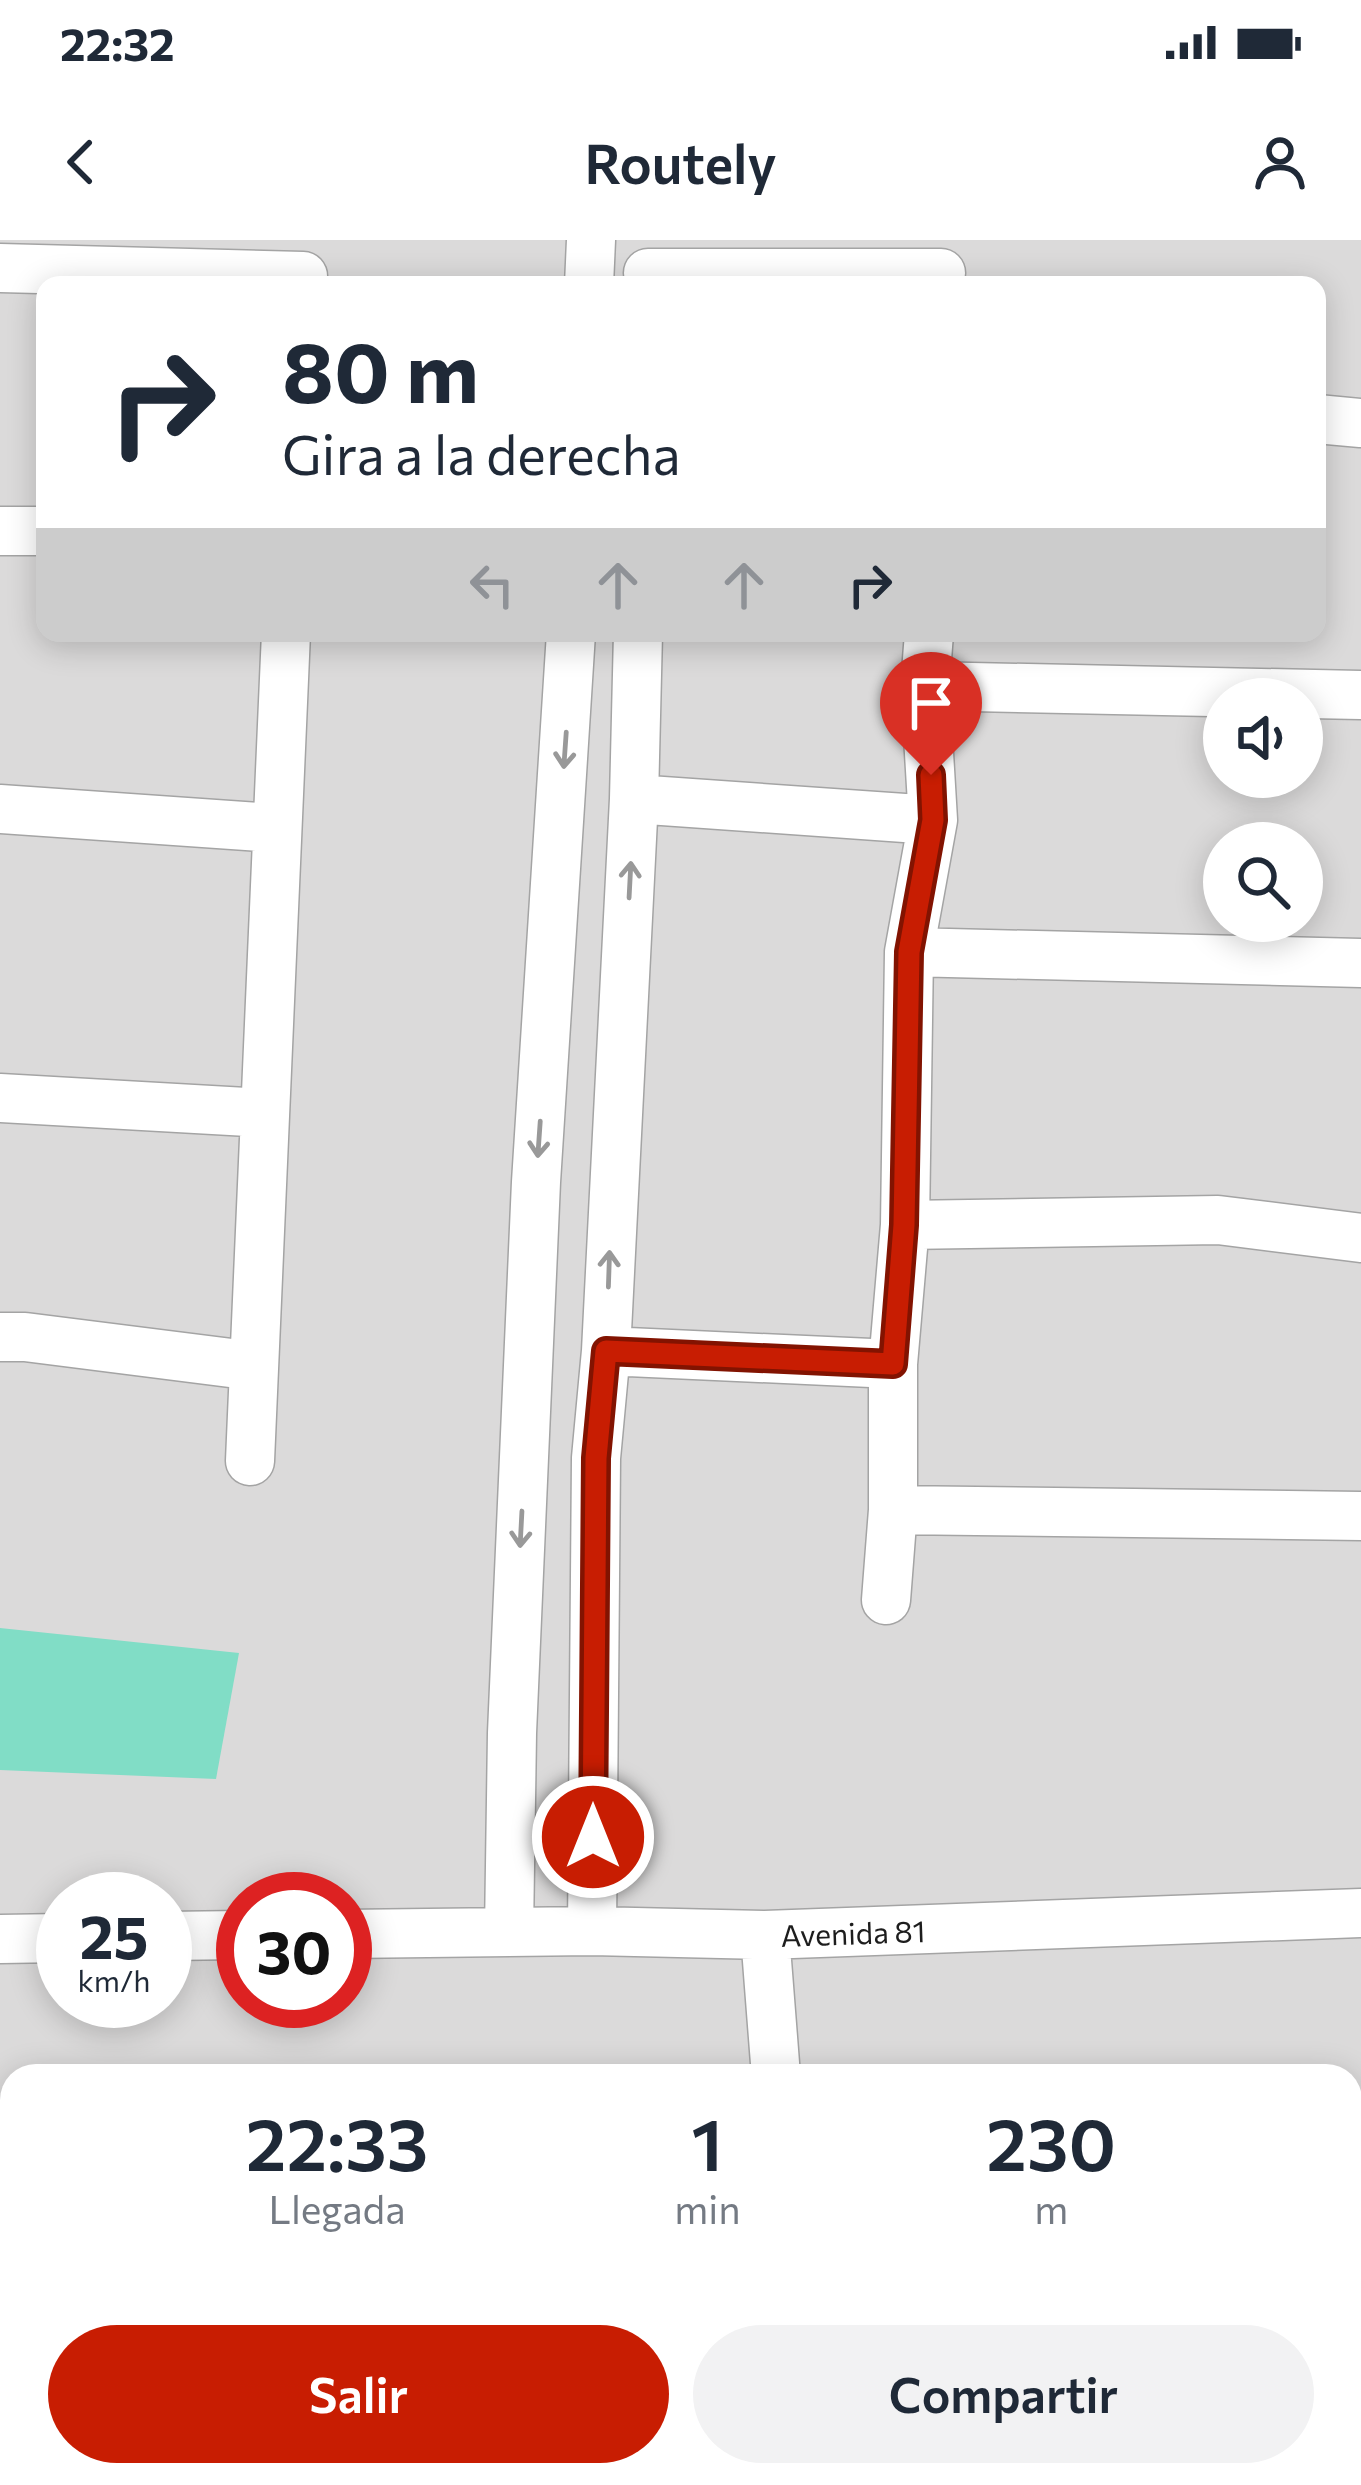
<!DOCTYPE html>
<html lang="es">
<style>
body{margin:0;font-family:Commissioner,sans-serif;background:#f2f2f3;color:#1f2937;height:100vh;display:flex;flex-direction:column;font-size:45px;white-space:nowrap}
*{box-sizing:border-box;margin:0}
p{font-size:39px;color:#747a83}
.icon{flex:none;width:66px;height:66px;fill:none;stroke:currentColor;stroke-width:2;stroke-linecap:round;stroke-linejoin:round}
.map{position:relative;flex:1;overflow:hidden}
.drawer{position:absolute;left:0px;top:1824px;width:1362px;height:423px;display:flex;flex-direction:column;background:#fff;border-radius:36px 36px 0 0;box-shadow:0 6px 30px #0003}
.drawer>*{flex:none}
.top-card{position:absolute;left:36px;top:36px;width:1290px;height:366px;border-radius:24px;box-shadow:0 6px 30px #0003;background:#fff;color:#1f2937;overflow:hidden}
.buttons{position:absolute;left:1203px;top:438px;display:grid;gap:24px}
.buttons a{display:grid;place-items:center;width:120px;height:120px;border-radius:50%;background:#fff;box-shadow:0 6px 30px #0003;font-size:60px}
.speed{position:absolute;left:36px;top:1632px;display:flex;gap:24px;font-size:60px;font-weight:700;text-align:center}
.speed>*{display:grid;place-content:center;width:156px;height:156px;border-radius:50%;background:#fff;box-shadow:0 6px 30px #0003;line-height:1}
.speed small{font-size:30px;font-weight:400}
.speed .limit{border:18px solid #d22;background:#fff;color:#111}
.pin{position:absolute;display:grid;place-items:center;width:102px;height:102px;color:#fff;margin:-123px -51px;border-radius:50% 50% 50% 0;rotate:-45deg;box-shadow:0 0 12px #0007}
.pin .icon{rotate:45deg}
.me{position:absolute;width:132px;margin:-66px;rotate:0deg;stroke-linejoin:round;filter:drop-shadow(0 0 9px #0008)}
.turn{display:flex;align-items:center;gap:42px;height:252px;padding:0 48px;font-size:54px}
.turn .icon{width:156px;height:156px;stroke-width:2.5}
.turn b{display:block;font-size:84px;line-height:102px}
.lanes{display:flex;align-items:center;height:114px;padding:0 48px;background:#0003;justify-content:center;gap:60px;direction:ltr}
.lanes .off{opacity:.35}
.eta{display:flex;justify-content:space-evenly;align-items:center;height:204px;text-align:center}
.eta b{font-size:72px;font-weight:600;line-height:84px}
.button{display:flex;gap:24px;margin-top:auto;padding:24px 48px}
.button a{flex:1;height:138px;border-radius:72px;background:#c81d02;color:#fff;font-size:48px;font-weight:600;line-height:138px;text-align:center}
.button a+a{background:#f2f2f3;color:#1f2937}
.status{display:flex;justify-content:space-between;align-items:center;height:84px;padding:0 60px;background:#fff;direction:ltr}
.status svg{height:33px;fill:currentColor}
header{display:flex;justify-content:space-between;align-items:center;height:156px;padding:0 48px;background:#fff;font-size:54px;font-weight:600}
.map>svg:first-child{display:block}
</style>
<div class="status"><b>22:32</b><svg viewBox="0 0 49 12"><path d="M0 12V9h3v3zM5 12V6h3v6zM10 12V3h3v9zM15 12V0h3v12zM26 1h20v11H26zM47 4h2v5h-2z"/></svg></div>
<header><svg class="icon" aria-label="back" viewBox="0 0 24 24"><path d="M15 5l-7 7 7 7"/></svg>Routely<svg class="icon" aria-label="person" viewBox="0 0 24 24"><circle cx="12" cy="8" r="4"/><path d="M4 21q1-7 8-7t8 7"/></svg></header>
<div class="map">
<svg width="1361" height="2245" viewBox="0 0 1361 2245">
<rect width="100%" height="100%" fill="#eeece3"/>
<!-- residential -->
<path fill="#dbdada" fill-rule="evenodd" d="M0 0H1361V2245H0ZM45 45H1317V393H45ZM1224 459H1302V537H1224ZM1224 603H1302V681H1224ZM63 1659H165V1761H63ZM243 1659H345V1761H243ZM12 1836H1350V2235H12Z"/>
<!-- pitch -->
<path fill="#81ddc6" d="M0 1388 239 1413 216 1539 0 1530Z"/>
<g fill="none" stroke-linecap="round" stroke-linejoin="round">
<!-- street casing -->
<g stroke="#a4a4a4" stroke-width="51">
<path id="street" d="M0 28 303 36
M648 33H941
M589 45 591 0
M1317 179 1361 183
M0 291H45
M925 446 1361 455
M634 559 933 580
M0 569 275 588
M909 712 1361 723
M0 858 264 873
M905 985 1218 980 1361 998
M0 1097H25L254 1126
M606 1111 893 1124
M250 1221 286 393
M893 1270 1361 1276
M886 1360 893 1270V1124L905 985 909 712 933 580 925 446 929 393
M592 1691 596 1218 606 1111 634 559 638 393
M509 1692 512 1493 536 942 571 393
M345 1694 592 1691 765 1695 1361 1673
M765 1695 776 1836
M165 1696 243 1695
M0 1699 63 1698
M1350 2000 1361 1999
M0 2058 12 2059
M548 2235 549 2245
M806 2235 809 2245"/>
</g>
<!-- street -->
<use href="#street" stroke="#fff" stroke-width="48"/>
</g>
<!-- one-way arrows -->
<defs><path id="oneway-shaft" d="M-6 0H5M1.5-3L5.5 0L1.5 3" fill="none" stroke-width="1.6" stroke-linecap="round" stroke-linejoin="round" transform="scale(3)"/></defs>
<g stroke="#999">
<use href="#oneway-shaft" transform="translate(565 510) rotate(94)"/>
<use href="#oneway-shaft" transform="translate(630 640) rotate(-87)"/>
<use href="#oneway-shaft" transform="translate(539 899) rotate(94)"/>
<use href="#oneway-shaft" transform="translate(609 1029) rotate(-88)"/>
<use href="#oneway-shaft" transform="translate(521 1289) rotate(93)"/>
</g>
<g fill="none" stroke-linecap="round" stroke-linejoin="round">
<!-- route casing -->
<g stroke="#821301" stroke-width="30">
<path id="route" d="M593 1597 596 1218 606 1111 893 1124 904 985 909 712 933 580 931 535"/>
</g>
<!-- route -->
<use href="#route" stroke="#c81d02" stroke-width="21"/>
</g>
<g text-anchor="middle" dominant-baseline="central" stroke-width="12" stroke-linejoin="round" paint-order="stroke">
<!-- street labels -->
<g font-size="30" fill="#1d1d1d" stroke="#fff">
<text transform="translate(853 1692) rotate(-2)">Avenida 81</text>
</g>
</g>
</svg>
<div class="buttons">
<a><svg class="icon" aria-label="sound" viewBox="0 0 24 24"><path d="M4 9h4l5-4v14l-5-4H4zM17 9q2 3 0 6"/></svg></a>
<a><svg class="icon" aria-label="search" viewBox="0 0 24 24"><circle cx="10" cy="10" r="6"/><path d="M15 15l6 6"/></svg></a>
</div>
<div class="speed"><div>25<small>km/h</small></div><div class="limit">30</div></div>
<div class="pin" style="left:931px;top:535px;background:#d93025"><svg class="icon" aria-label="arrive" viewBox="0 0 24 24"><path d="M6 21V4h12l-3 4 3 4H6"/></svg></div>
<svg class="me" style="left:593px;top:1597px" viewBox="-20 -20 40 40"><circle r="17" fill="#c81d02" stroke="#fff" stroke-width="3"/><path d="M0-11L8 9 0 5-8 9z" fill="#fff"/></svg>
<div class="top-card">
<div class="turn"><svg class="icon" aria-label="right" viewBox="0 0 24 24"><path d="M7 20v-9h11M14 6l5 5-5 5"/></svg><div><b>80 m</b>Gira a la derecha</div></div>
<div class="lanes"><svg class="icon off" aria-label="left" viewBox="0 0 24 24"><path d="M17 20v-9H6M10 6l-5 5 5 5"/></svg><svg class="icon off" aria-label="ahead" viewBox="0 0 24 24"><path d="M12 20V5M6 11l6-6 6 6"/></svg><svg class="icon off" aria-label="ahead" viewBox="0 0 24 24"><path d="M12 20V5M6 11l6-6 6 6"/></svg><svg class="icon" aria-label="right" viewBox="0 0 24 24"><path d="M7 20v-9h11M14 6l5 5-5 5"/></svg></div>
</div>
<section class="drawer">
<div class="eta">
<div><b>22:33</b><p>Llegada</p></div>
<div><b>1</b><p>min</p></div>
<div><b>230</b><p>m</p></div>
</div>
<div class="button"><a>Salir</a><a>Compartir</a></div>
</section>
</div>
